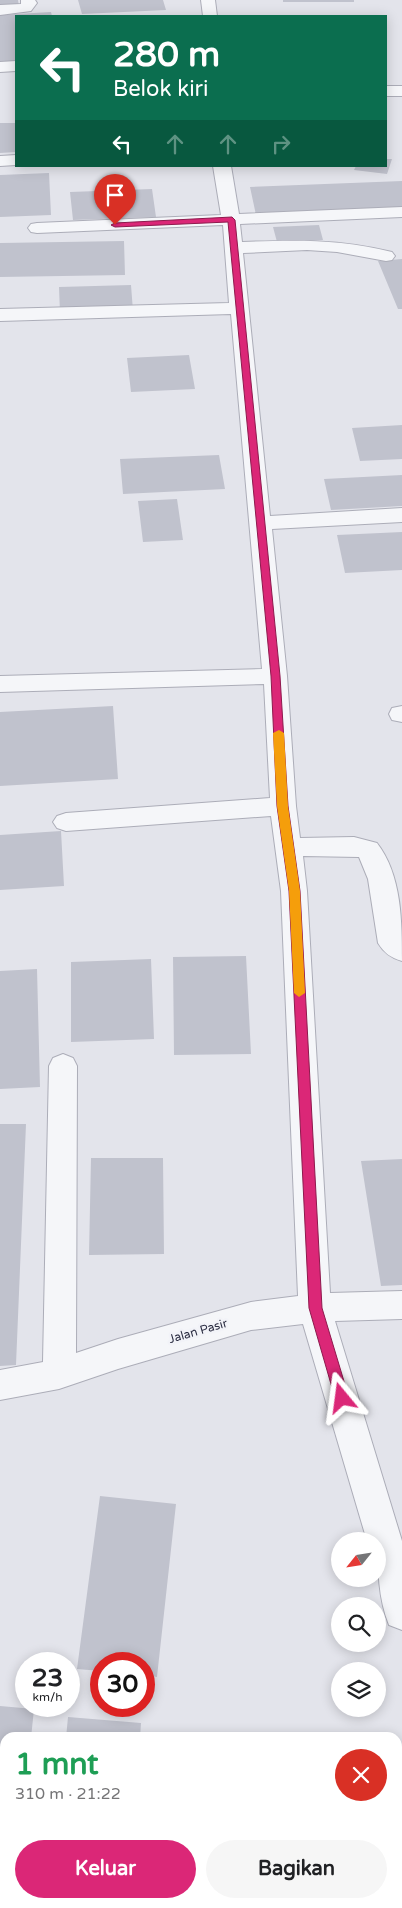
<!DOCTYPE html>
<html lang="id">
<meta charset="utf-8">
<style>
body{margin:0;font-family:"Varela Round",sans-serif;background:#f6f6f6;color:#202124;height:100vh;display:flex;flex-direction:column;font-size:19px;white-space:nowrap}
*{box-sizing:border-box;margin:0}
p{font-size:16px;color:#757577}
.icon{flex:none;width:28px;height:28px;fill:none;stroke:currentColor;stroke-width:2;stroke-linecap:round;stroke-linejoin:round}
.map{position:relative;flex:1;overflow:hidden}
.panel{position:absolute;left:0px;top:1732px;width:402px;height:176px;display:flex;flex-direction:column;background:#fff;border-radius:15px 15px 0 0;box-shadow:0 2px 12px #0003}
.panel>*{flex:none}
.top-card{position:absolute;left:15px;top:15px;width:372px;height:152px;border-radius:0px;box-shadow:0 2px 12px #0003;background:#0b6e4f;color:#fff;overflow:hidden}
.needle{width:32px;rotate:240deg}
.buttons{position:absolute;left:331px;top:1532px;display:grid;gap:10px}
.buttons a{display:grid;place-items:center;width:55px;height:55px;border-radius:50%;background:#fff;box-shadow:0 2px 12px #0003;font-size:25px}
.speed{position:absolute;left:15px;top:1652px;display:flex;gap:10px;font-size:25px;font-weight:700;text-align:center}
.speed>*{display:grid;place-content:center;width:65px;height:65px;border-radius:50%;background:#fff;box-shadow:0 2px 12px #0003;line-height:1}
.speed small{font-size:12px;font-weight:400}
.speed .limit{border:8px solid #d22;background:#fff;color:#111}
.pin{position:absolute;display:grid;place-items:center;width:42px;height:42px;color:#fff;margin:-51px -21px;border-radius:50% 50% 50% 0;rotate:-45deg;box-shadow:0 0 5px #0007}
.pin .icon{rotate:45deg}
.me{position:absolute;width:55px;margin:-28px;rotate:344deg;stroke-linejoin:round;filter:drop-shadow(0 0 4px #0008)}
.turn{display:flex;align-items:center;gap:18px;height:105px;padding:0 15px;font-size:22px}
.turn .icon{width:65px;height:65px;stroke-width:2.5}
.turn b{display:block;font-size:35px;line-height:42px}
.lanes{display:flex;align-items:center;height:48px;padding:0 15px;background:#0003;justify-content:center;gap:25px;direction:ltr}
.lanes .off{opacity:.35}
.round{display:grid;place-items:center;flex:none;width:52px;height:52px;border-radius:26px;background:#f6f6f6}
.summary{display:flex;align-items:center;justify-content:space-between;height:85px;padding:0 15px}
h1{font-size:30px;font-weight:700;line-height:38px;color:#1e9e55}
.cta{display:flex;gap:10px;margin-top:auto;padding:10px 15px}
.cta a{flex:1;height:58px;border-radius:30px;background:#db2777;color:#fff;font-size:20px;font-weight:700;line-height:58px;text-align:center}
.cta a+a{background:#f6f6f6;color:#202124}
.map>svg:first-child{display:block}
</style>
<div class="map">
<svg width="402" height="1908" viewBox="0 0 402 1908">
<rect width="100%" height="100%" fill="#e3e4eb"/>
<!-- building -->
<path fill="#c0c2cd" d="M0 0H18L19 6 0 7Z
M78 0H163L166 10 82 14Z
M283 0H354V2H283Z
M51 12 52 16H16V61L0 62V15Z
M0 123H16V152L0 153Z
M386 159H392L387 174 354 170 356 166H386Z
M49 173 51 215 0 217V175Z
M402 181V210L256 215 250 187Z
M152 189 156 217 73 220 70 192Z
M319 225 323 240 277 242 273 227Z
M124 241 125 275 0 277V243Z
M402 259V309H398L378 261Z
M131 285 133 311 60 313 59 287Z
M189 355 195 389 131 392 127 358Z
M402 425V459L360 461 352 428Z
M219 455 225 489 123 494 120 459Z
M402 475V506L331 510 324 479Z
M177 499 183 540 143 542 138 501Z
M402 532V570L345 573 337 535Z
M113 706 118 779 0 786V712Z
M61 831 64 886 0 890V835Z
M246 956 251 1054 174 1055 173 957Z
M151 959 154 1039 71 1042V962Z
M37 969 40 1087 0 1089V971Z
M0 1124H26L16 1365 0 1366Z
M91 1158H163L164 1254 89 1255Z
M402 1159V1285L381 1286 361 1161Z
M100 1496 176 1504 157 1677 144 1675V1664H101V1671L77 1669Z
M0 1706 34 1709 31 1738H5V1904H9L8 1908H0Z
M68 1717 141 1723 140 1738H66Z
M43 1904H211V1908H43Z"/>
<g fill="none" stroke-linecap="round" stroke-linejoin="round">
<!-- minor casing -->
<g stroke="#acadb8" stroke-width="2">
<path id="minor" d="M21 0H35L37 3 31 11 0 15V5L21 4Z
M201 0H215L217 16H203Z
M16 61V71L0 72V62Z
M386 86H402V96H386Z
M16 155V165L0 166V156Z
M213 166H231L239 214 402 207V217L240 224 242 242C296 240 340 239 392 252L395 256 392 260 386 261 337 252 307 250 243 253 270 516 402 508V522L272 529 287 676 296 806 300 838 354 837 377 843C402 875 402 923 402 961 391 958 384 953 378 943L368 879 359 857 303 856 307 891 330 1293 402 1291V1319L335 1321 402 1541V1630L389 1625C378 1598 378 1570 378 1541H367L303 1324 251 1330 118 1369 59 1389 0 1400V1370L43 1362 49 1066 53 1058 63 1054 73 1058 77 1066 76 1353 118 1339 251 1302 298 1296 281 891 271 816 66 831 57 828 53 822 57 816 66 813 270 798 264 684 0 692V676L262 669 231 314 0 321V309L229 303 223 225 37 233 31 232 28 228 31 224 37 223 221 215Z
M402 706V722L392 720 389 714 392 708Z"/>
</g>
<!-- minor -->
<use href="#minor" fill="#f5f6f9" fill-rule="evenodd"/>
</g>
<!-- route -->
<path fill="#db2777" stroke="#8e194d" d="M232 217 235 220 280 676 288 806 300 891 322 1308 349 1398 347 1403 342 1405 337 1403 335 1398 309 1308 289 891 277 806 271 676 228 222 115 227 111 225 115 223Z"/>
<!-- slow -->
<path fill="#f59e0b" d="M279 730 284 733 288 806 300 891 305 993 299 997 294 993 289 891 277 806 273 733Z"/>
<g text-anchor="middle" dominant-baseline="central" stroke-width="5" stroke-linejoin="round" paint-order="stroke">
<!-- street labels -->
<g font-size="12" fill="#2b2d42" stroke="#f2f3f8">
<text transform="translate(198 1331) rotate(-16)">Jalan Pasir</text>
</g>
</g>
</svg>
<div class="buttons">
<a><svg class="needle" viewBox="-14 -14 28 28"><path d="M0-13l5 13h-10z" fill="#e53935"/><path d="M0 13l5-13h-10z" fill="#757577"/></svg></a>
<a><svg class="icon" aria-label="search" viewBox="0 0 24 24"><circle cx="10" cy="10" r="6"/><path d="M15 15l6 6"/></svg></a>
<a><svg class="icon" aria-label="layers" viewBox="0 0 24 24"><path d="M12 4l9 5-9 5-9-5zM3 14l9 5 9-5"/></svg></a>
</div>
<div class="speed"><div>23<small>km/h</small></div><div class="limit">30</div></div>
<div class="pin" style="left:115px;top:225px;background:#d93025"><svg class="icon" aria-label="arrive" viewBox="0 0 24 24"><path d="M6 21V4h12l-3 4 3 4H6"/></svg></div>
<svg class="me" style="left:342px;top:1398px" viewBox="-20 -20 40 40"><path d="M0-17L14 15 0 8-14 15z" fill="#db2777" stroke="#fff" stroke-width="4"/></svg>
<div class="top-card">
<div class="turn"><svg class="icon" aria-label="left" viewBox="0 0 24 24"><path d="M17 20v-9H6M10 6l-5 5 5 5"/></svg><div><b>280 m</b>Belok kiri</div></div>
<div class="lanes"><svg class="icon" aria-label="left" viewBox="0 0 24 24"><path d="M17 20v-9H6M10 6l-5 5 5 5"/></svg><svg class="icon off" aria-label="ahead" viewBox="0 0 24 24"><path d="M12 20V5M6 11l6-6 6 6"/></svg><svg class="icon off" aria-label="ahead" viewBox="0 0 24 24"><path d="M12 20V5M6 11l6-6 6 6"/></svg><svg class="icon off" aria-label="right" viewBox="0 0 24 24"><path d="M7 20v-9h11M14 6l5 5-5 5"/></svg></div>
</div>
<section class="panel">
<div class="summary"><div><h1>1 mnt</h1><p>310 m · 21:22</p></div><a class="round" style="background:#d93025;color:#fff"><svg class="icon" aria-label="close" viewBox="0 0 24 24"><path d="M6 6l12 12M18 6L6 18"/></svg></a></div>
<div class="cta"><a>Keluar</a><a>Bagikan</a></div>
</section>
</div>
